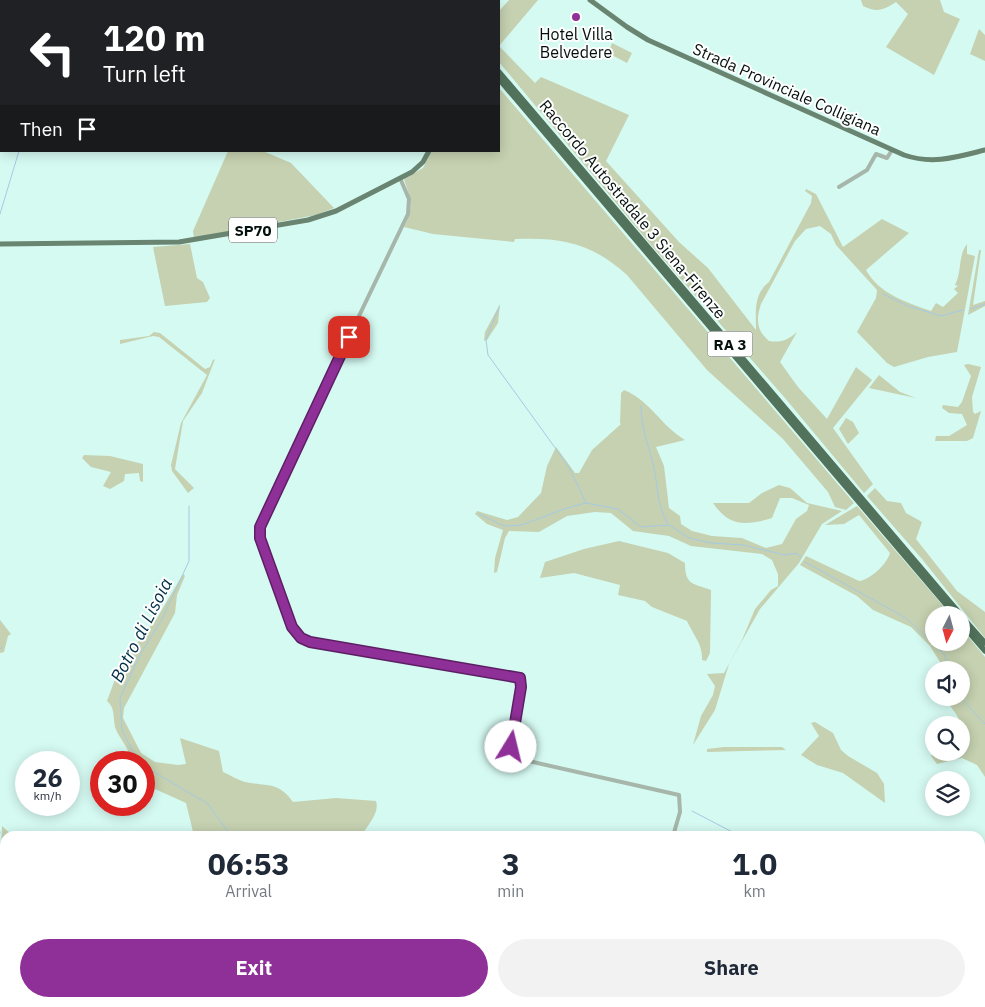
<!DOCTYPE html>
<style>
body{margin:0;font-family:"IBM Plex Sans",sans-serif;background:#f2f2f3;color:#1f2937;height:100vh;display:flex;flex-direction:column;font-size:19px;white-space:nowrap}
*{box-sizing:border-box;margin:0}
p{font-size:16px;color:#747a83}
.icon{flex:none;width:28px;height:28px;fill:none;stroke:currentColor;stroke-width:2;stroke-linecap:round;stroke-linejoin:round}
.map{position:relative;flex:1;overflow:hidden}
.drawer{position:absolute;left:0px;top:831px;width:985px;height:176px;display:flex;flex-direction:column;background:#fff;border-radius:15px 15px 0 0;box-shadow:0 2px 12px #0003}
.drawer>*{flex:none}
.banner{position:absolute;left:0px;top:0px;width:500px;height:152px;box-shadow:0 2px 12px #0003;background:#202124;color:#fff;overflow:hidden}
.needle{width:32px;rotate:186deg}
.controls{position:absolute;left:925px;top:606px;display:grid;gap:10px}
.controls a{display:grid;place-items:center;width:45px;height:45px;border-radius:50%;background:#fff;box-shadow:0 2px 12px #0003;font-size:25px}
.speed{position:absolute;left:15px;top:751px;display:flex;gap:10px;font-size:25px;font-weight:700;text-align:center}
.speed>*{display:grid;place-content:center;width:65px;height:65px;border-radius:50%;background:#fff;box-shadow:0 2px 12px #0003;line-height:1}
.speed small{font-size:12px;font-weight:400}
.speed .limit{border:8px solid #d22;background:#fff;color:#111}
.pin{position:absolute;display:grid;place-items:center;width:42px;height:42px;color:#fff;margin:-21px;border-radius:10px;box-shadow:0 2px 8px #0006}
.me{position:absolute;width:55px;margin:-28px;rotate:9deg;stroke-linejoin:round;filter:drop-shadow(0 0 4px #0008)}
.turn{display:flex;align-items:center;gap:18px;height:105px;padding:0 20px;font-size:22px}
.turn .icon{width:65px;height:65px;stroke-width:2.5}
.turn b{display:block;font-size:35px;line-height:42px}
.then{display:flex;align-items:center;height:48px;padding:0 20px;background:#0003;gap:10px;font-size:19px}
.eta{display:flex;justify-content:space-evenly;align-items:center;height:85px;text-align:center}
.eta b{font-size:30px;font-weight:700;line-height:35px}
.primary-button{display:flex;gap:10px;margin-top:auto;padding:10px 20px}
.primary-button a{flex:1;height:58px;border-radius:30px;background:#8f2f98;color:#fff;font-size:20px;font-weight:700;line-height:58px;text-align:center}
.primary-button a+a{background:#f2f2f3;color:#1f2937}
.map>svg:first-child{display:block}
</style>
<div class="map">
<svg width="985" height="1007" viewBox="0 0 985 1007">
<rect width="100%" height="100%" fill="#d5faf2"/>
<!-- green -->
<path fill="#c5d1b0" d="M509 0H538L499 46 535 83 541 77 629 115 606 161 679 242 708 268 756 330C756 313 753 294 769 282L811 203 812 196 805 191 806 189 816 194 843 247 882 219 909 233 866 270C879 294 908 303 931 311L936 303 943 307 958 293 954 289 958 286 955 285C962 272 958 255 967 244V254L975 256 957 352 928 357 894 367 887 363 857 332 876 298 877 290 836 245 831 234 820 226 806 229 795 241 761 304C756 319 756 330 769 341 781 343 788 340 797 332L780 362 798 387 827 419 856 367 872 380 833 428 873 484 864 493 785 398 651 245 499 62V11Z
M861 0H940L944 12 960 19 934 75 886 47 908 14 896 2C883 10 878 13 863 6Z
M979 29 985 35V61L970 54Z
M612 43 632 53 627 63 608 53Z
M499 88 854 503 846 510 835 507 828 492 783 439 707 370 627 275C592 243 561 237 515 239L514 242 433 234 404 227C414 207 411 200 404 179L423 168 432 151H499Z
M228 151H263L291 163 334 208 316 215 194 238 193 231Z
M190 244 197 278 203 282 210 298 207 302 165 306 153 247Z
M979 250H981L973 305 985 301V306L968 315Z
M500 304 498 323 487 340 484 341 485 332Z
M154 332 160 333 205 369 210 367 213 360 215 359 202 393 183 421 175 469 194 488 188 493 172 471 171 465 181 423 207 375 159 337 153 336 120 344V340L149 336Z
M968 364 981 367 972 397 973 412 975 414 981 411 973 438 967 441H935L936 436H949L967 425 962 414 949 413 942 408 943 405 958 407 962 402 971 376 964 365Z
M879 375 900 392 916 398 869 388Z
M624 390C652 402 660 425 685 440L656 447 664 466 669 508 680 516 681 524 692 531 712 536 742 538 766 548 782 544 796 519 807 511 809 505 792 498H780L772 518C747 525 730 528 713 503H749L762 493 779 485 790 488 807 503 842 511 822 524 799 563 760 609 729 664 715 710 693 745 701 716 713 695 715 686 707 674 724 673 742 640 755 609 771 590 778 586V574L772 560 762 554 691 546 669 536 633 531 611 513 595 512 567 516 539 532 509 531 505 538 497 572 494 573 495 558 503 530 487 524 475 514 477 511 507 520 518 517 541 493 547 466 556 447 575 473H579L592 450 621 424 620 423 621 393Z
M846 418 853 422 859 433 848 444 839 429Z
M84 455 110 456 143 464V482L140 481 139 473 125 474 124 481 110 489 103 486 111 472 91 467 82 458Z
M875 488 887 501 901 503 906 513 922 522 916 539 957 591 985 612V638L922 559 867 496Z
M857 506 951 615H934V642H961V628L985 657V777L977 765 962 758 937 764 931 756 934 749V752H961V725H955L960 722C957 712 949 708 947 698H961V670H945L930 646 911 627 873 610 857 596 800 565 806 556 859 581C870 580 887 564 890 553L859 515 844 524 825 525Z
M619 541 668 553 685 563C685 585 692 583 711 590L710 653 706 661 702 660C703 644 693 635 687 621L652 607 645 601 618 595 620 585 574 573 540 578 545 562 584 549Z
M183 574 185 576 177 595 175 613 124 708 123 718 141 753 155 762 178 765 186 764 180 738 219 751 223 772C230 775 238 780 245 782 267 787 278 781 293 802L336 798 376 801C380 813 367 826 361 836H194L186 803 144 784V762H131C131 749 119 739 115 727 113 717 115 707 107 701L121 663 157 618Z
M0 620 11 634 8 636 4 652 0 653Z
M815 722 833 733 841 750 848 756 877 773 884 784 885 803 843 773 817 765 801 755 819 736 811 723Z
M724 747H782L786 750 707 752V749Z
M2 826 13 836H5V878L0 884Z
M0 884 5 888V937L0 934Z
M980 935 985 937V1007H310L305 1003 980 1002Z"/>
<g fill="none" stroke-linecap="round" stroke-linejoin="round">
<!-- stream -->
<path stroke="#a6cae3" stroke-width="1" d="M67 1V0
M0 214 19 151
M883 294 908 306 941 316 963 310
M499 307 486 340 488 355 569 467 586 503
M971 309 985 304
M641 406C641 428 649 447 654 468 658 487 657 506 668 524
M479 514 504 526 522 525 567 508 586 503 618 509 641 527 669 525 689 538 711 543 743 545 785 555 796 553 801 557
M805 562 906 618 944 654 950 670
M0 649 2 647
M961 698 985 724
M138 762 122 730 120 698 141 653 162 619 189 561V506
M144 766 208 804 231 836
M692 811 740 836
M0 833V832
M0 923 5 927
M488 1002 514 1007
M820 1002 824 1007
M51 1007 52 1002
M233 1007 234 1002"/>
<!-- minor -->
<path stroke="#a7b6aa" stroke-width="4" d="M400 178 409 199 408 214 309 420 260 527V538L292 627 301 638 310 642 520 678 521 687 511 747 513 754 524 760 679 795 680 812 673 836
M839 187 867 170 876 154 887 158 892 150"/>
<!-- major -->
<path stroke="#698470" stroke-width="5" d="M590 0 627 27 648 40 904 155C933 165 957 157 985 150
M0 244 179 242 308 220 336 211 412 172 423 162 429 151"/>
<!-- highway -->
<path stroke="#52725b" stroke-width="5.5" d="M371 0 372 1
M432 0 433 1
M438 0 439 1
M453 0V1
M499 72 961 615
M499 79 955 615
M961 616 985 643
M961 623 985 651"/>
</g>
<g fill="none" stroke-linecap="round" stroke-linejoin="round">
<!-- route casing -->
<g stroke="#5d1f63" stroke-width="12">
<path id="route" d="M349 337 260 527V538L292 627 301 638 310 642 520 678 521 687 511 747"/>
</g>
<!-- route -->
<use href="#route" stroke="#8f2f98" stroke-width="9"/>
</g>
<!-- markers -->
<circle fill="#8f2f98" stroke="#fefefe" stroke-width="2" cx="576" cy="17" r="5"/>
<g text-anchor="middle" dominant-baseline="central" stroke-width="4" stroke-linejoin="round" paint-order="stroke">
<!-- shield labels -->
<g fill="#fefefe" stroke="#4f5755" stroke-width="1">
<rect x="229" y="217.5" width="48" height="25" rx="4"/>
<rect x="707.5" y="331.5" width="45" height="25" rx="4"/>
</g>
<g font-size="15" font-weight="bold" fill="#04100d">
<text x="253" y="230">SP70</text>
<text x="730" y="344">RA 3</text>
</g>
<!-- poi labels -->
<g font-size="16" fill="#04100d" stroke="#fefefe">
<text x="576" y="34">Hotel Villa<tspan x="576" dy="18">Belvedere</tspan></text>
</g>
<!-- street labels -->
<g font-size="16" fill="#04100d" stroke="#fefefe">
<text transform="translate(787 89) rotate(24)">Strada Provinciale Colligiana</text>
<text transform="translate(633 209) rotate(50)">Raccordo Autostradale 3 Siena-Firenze</text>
</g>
<!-- water labels -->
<g font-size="18" font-style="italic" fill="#013049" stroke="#fefefe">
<text transform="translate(141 630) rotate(-63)">Botro di Lisoia</text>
</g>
</g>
</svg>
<div class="controls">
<a><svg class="needle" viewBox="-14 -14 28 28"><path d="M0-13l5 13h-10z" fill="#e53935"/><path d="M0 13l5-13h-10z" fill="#747a83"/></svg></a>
<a><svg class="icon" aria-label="sound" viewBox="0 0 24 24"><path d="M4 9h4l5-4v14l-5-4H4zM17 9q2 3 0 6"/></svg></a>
<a><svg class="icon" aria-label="search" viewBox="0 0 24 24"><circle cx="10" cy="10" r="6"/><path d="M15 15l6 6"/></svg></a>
<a><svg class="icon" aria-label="layers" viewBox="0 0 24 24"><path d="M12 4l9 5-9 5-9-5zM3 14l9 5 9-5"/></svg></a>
</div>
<div class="speed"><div>26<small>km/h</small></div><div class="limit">30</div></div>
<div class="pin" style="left:349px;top:337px;background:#d93025"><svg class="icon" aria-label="arrive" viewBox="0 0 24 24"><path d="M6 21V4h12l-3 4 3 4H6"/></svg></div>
<svg class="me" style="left:511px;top:747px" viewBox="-20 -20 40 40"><circle r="19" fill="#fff"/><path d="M0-13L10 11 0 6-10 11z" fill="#8f2f98"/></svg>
<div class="banner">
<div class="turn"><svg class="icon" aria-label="left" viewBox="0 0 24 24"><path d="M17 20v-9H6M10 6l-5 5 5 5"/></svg><div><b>120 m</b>Turn left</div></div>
<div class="then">Then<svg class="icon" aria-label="arrive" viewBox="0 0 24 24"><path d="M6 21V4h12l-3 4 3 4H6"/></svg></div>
</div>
<section class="drawer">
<div class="eta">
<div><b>06:53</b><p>Arrival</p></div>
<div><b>3</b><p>min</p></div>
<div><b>1.0</b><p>km</p></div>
</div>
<div class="primary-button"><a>Exit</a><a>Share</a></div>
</section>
</div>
